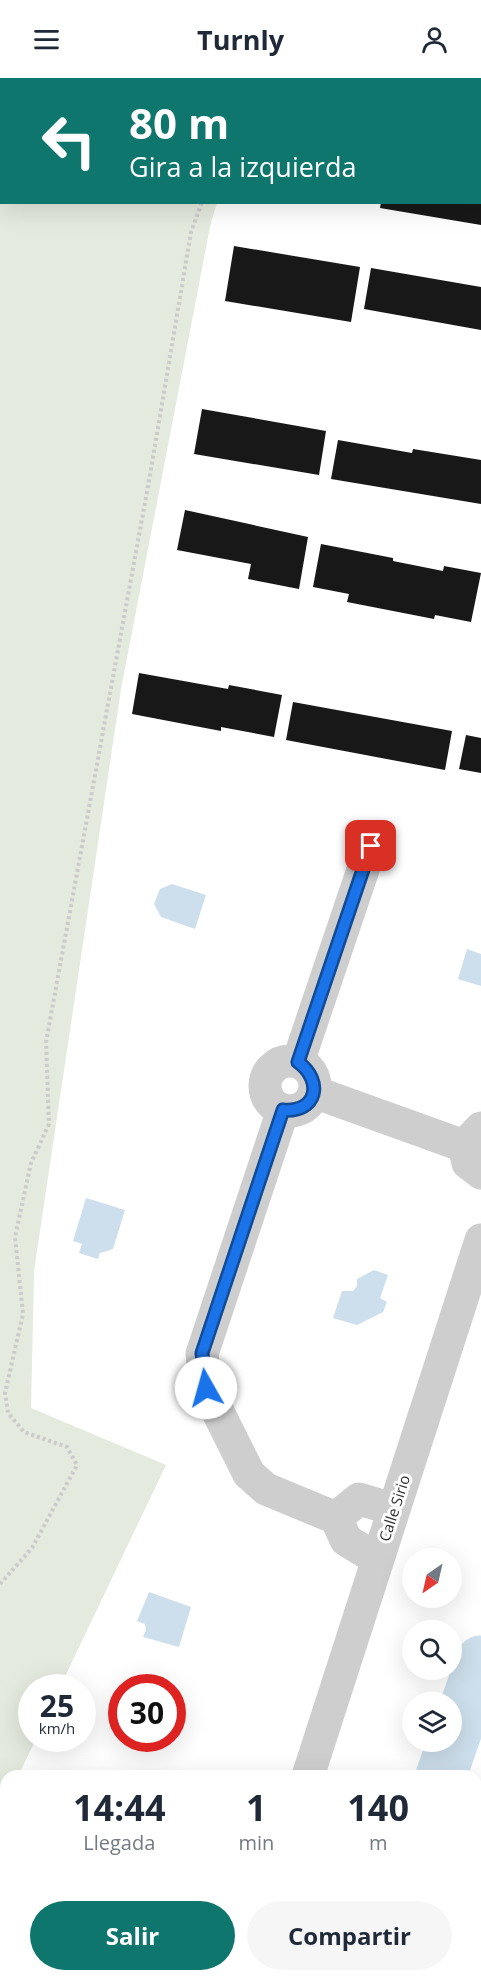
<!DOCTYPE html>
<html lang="es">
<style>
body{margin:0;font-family:"Open Sans",sans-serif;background:#f6f6f7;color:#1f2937;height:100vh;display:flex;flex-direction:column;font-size:22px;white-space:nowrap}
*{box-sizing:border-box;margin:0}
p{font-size:20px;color:#747a83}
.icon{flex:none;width:33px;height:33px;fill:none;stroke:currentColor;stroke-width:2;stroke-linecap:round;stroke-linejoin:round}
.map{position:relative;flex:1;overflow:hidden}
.drawer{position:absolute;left:0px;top:1692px;width:482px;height:212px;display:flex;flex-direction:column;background:#fff;border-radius:18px 18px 0 0;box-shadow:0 6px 24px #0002}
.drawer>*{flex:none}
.banner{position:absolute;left:0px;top:0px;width:482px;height:126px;box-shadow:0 6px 24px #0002;background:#0f766e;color:#fff;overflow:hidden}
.needle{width:39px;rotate:214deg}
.fabs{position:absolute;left:402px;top:1470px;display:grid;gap:12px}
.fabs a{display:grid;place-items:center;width:60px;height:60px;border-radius:50%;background:#fff;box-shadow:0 6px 24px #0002;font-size:30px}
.speed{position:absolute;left:18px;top:1596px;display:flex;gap:12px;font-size:30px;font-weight:700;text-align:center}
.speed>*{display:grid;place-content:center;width:78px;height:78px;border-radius:50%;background:#fff;box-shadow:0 6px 24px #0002;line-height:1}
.speed small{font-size:15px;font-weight:400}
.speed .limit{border:9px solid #d22;background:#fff;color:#111}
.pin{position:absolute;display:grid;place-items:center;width:51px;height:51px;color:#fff;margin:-26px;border-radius:12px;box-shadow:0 3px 9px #0006}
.me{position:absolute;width:66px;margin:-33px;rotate:353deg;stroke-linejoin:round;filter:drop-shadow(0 0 4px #0008)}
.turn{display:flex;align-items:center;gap:21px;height:126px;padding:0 30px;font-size:27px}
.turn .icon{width:78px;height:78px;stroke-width:2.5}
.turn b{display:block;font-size:42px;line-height:51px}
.eta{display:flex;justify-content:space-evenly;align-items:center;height:102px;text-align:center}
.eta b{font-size:36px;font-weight:700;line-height:42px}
.primary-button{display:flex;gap:12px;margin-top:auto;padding:12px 30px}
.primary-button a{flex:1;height:69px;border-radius:36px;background:#0f766e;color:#fff;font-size:24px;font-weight:700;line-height:69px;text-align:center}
.primary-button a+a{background:#f6f6f7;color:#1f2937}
header{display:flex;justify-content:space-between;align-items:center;height:78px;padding:0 30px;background:#fff;font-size:27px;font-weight:700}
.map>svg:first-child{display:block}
</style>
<header><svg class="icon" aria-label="menu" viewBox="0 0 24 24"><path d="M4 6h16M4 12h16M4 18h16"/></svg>Turnly<svg class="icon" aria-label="person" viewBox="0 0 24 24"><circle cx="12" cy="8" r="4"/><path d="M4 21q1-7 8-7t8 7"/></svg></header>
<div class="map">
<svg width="481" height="1903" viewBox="0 0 481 1903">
<rect width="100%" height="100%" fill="#fff"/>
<!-- green -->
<path fill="#e4eadd" d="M0 0H259L2 2V124L217 125 211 144 121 611 34 1193 31 1330 166 1387 60 1609 32 1610V1660L36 1661 18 1698H6V1723L0 1735Z"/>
<!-- water -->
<path fill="#cddfec" d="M172 806 206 817 195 851 161 839 154 826 160 811Z
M467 871 481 876V908L458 901Z
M86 1120 125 1132 113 1171 100 1175 98 1181 79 1175 82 1166 73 1163Z
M374 1192 388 1197 380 1220 387 1224 383 1234 357 1247 333 1240 342 1213H353L357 1208V1201Z
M149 1514 191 1529 179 1569 143 1559 146 1552 145 1546 137 1543Z
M0 1792 6 1794V1851L1 1853Z"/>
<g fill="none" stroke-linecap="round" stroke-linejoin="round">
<!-- river -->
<path stroke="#cddfec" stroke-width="51" d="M441 1698 481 1583
M381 1898 383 1903"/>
</g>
<!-- building -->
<path fill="#181818" d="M381 124H481V147L380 130Z
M234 168 360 189 351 244 225 223Z
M371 190 481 209V252L364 231Z
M202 331 326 353 319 397 194 376Z
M338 362 412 375 413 371 481 382V426L331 401Z
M185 432 308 459 299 511 248 501 251 486 177 472Z
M321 466 393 480V483L443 493 444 488 481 495 471 544 435 537 434 541 347 524 349 516 313 509Z
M139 595 228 611 229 607 282 617 274 659 221 649V653L132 636Z
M293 624 452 653 445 692 286 662Z
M466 657 481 660V695L459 691Z
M68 1898H120L118 1903H66Z
M158 1898H199L198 1903H156Z"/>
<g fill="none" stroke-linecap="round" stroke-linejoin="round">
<!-- path -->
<path stroke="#cbcbcb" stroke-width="4" stroke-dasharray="3 3" stroke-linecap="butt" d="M239 0V2
M0 1506 32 1470 77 1387 67 1369 24 1354 8 1335 5 1315 23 1236 15 1159 31 1085 49 1046 46 964 149 403 191 154 202 124"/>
<!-- minor -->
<path stroke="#cecece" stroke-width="33" d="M265 1008a25 25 0 1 1 50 0a25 25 0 1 1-50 0Z
M298 984 371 768
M314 1014 464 1068
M283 1032 202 1276 206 1310 249 1396 266 1411 336 1440
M481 1050 464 1068 468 1085 481 1095
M377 1481 346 1462 336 1440 359 1421 393 1431
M308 1698 481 1162
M243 1903 245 1898"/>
</g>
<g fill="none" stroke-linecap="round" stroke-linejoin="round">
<!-- route casing -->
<g stroke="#114b97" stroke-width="15">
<path id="route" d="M206 1310 202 1275 283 1032C317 1035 324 1003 298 984L371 768"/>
</g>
<!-- route -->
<use href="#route" stroke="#1a73e8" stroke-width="10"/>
</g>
<g text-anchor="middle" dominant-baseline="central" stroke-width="6" stroke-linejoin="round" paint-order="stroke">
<!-- street labels -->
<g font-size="15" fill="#313131" stroke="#fff">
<text transform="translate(394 1430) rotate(-72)">Calle Sirio</text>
</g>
</g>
</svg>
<div class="fabs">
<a><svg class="needle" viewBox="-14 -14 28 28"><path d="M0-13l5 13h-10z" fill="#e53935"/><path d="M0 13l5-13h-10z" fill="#747a83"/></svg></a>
<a><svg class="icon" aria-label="search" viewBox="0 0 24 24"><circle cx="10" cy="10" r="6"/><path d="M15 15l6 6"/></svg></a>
<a><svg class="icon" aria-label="layers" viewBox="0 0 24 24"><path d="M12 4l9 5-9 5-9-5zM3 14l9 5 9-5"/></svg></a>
</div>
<div class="speed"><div>25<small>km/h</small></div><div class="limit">30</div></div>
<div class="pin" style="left:371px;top:768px;background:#d93025"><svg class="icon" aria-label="arrive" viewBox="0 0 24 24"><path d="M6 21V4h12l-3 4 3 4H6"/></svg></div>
<svg class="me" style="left:206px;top:1310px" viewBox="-20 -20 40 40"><circle r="19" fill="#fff"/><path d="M0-13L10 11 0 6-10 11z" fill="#1a73e8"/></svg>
<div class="banner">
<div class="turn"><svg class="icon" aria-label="left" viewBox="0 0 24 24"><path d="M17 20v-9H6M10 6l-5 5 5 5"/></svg><div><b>80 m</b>Gira a la izquierda</div></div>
</div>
<section class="drawer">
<div class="eta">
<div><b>14:44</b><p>Llegada</p></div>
<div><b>1</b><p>min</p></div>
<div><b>140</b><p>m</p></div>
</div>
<div class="primary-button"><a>Salir</a><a>Compartir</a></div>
</section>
</div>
